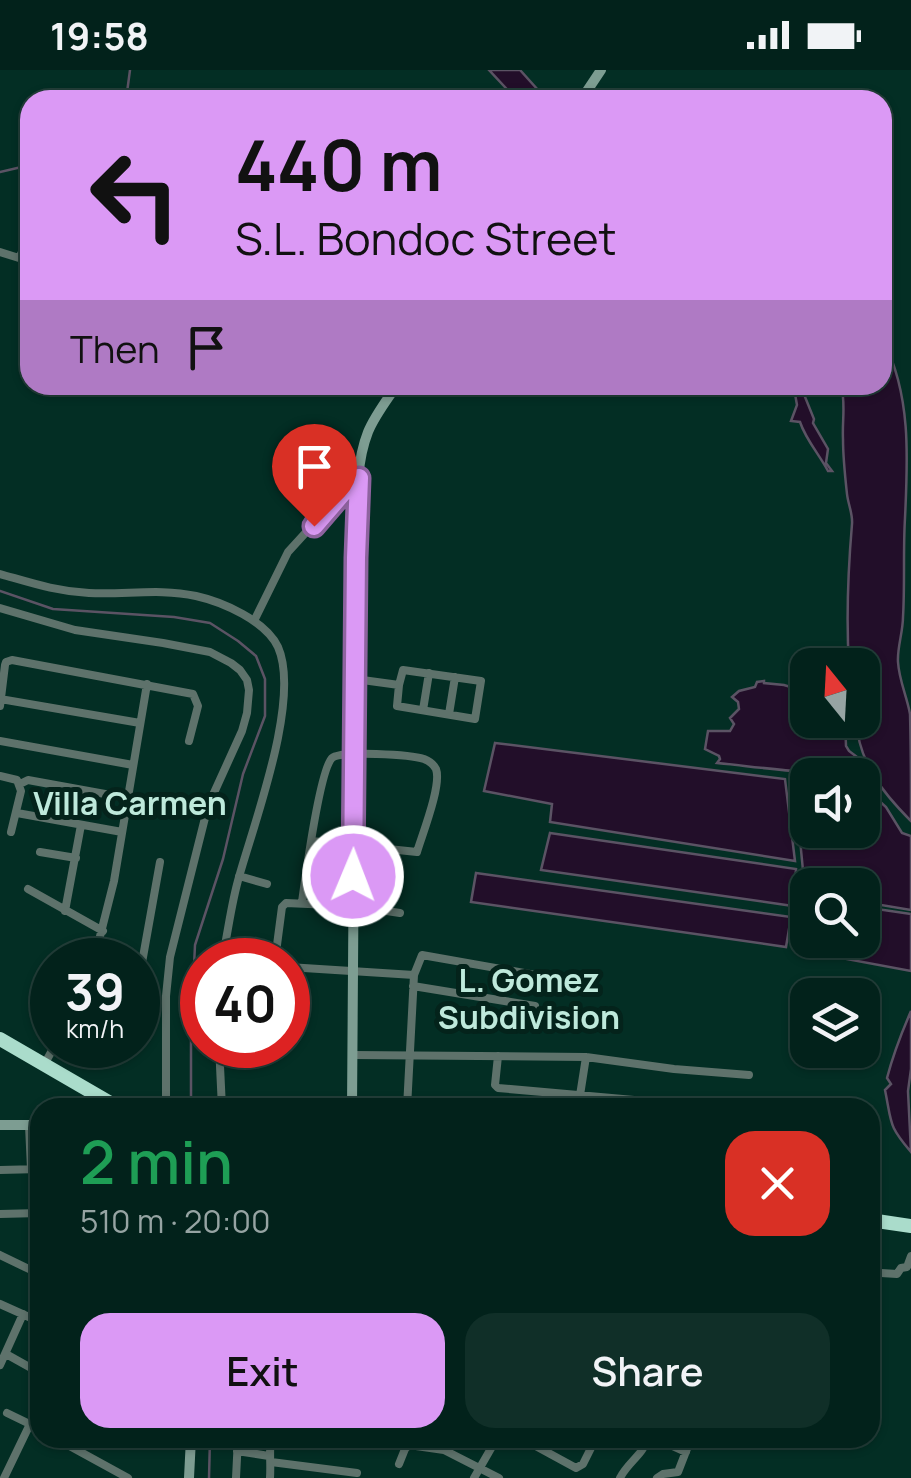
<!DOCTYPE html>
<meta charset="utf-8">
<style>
body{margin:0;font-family:Manrope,sans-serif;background:#102f28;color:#f1f3f6;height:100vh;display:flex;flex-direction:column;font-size:38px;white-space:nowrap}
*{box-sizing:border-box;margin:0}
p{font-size:32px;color:#96a4a3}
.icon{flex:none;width:55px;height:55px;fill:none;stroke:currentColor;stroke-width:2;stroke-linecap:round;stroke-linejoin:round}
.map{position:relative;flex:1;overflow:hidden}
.details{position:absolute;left:30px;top:1028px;width:850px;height:350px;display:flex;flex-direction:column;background:#02221b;border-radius:30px;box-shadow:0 2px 8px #0004,0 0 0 2px #233f3a}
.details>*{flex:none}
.top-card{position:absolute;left:20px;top:20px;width:872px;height:305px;border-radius:30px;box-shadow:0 2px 8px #0004,0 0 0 2px #233f3a;background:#db99f5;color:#111;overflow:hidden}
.needle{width:65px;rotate:342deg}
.controls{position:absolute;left:790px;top:578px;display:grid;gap:20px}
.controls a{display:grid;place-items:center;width:90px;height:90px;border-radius:20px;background:#02221b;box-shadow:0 2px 8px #0004,0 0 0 2px #233f3a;font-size:50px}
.speed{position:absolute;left:30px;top:868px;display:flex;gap:20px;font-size:50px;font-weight:700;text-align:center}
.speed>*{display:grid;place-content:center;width:130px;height:130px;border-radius:50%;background:#02221b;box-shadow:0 2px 8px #0004,0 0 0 2px #233f3a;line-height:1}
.speed small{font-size:25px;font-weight:400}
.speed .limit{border:15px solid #d22;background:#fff;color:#111}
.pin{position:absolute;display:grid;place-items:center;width:85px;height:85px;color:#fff;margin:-102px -42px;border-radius:50% 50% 50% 0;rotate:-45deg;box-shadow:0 0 10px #0007}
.pin .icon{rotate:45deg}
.me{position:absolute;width:110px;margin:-55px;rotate:1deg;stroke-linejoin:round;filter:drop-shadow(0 0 8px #0008)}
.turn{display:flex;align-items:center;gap:35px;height:210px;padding:0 50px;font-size:45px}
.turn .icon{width:130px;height:130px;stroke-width:2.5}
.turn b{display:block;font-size:70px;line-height:85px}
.then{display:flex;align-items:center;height:95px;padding:0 50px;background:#0003;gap:20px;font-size:38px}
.round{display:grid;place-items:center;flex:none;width:105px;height:105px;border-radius:30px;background:#102f28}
.summary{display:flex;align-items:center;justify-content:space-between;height:170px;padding:0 50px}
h1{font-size:60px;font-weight:600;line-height:75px;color:#1e9e55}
.cta{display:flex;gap:20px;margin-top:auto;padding:20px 50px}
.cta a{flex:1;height:115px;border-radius:30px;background:#db99f5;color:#111;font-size:40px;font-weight:600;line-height:115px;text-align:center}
.cta a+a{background:#102f28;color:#f1f3f6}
.status{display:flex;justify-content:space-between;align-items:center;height:70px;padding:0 50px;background:#02221b;direction:ltr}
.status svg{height:28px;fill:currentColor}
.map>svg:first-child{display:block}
</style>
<div class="status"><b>19:58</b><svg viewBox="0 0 49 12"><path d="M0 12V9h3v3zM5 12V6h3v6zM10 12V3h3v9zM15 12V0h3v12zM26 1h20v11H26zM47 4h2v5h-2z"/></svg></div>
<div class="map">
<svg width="911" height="1408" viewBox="0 0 911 1408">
<rect width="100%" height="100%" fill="#032e24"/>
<!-- water -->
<path fill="#220e29" stroke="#5b5364" stroke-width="2.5" d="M489 0H520L547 30H517Z
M883 270C911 324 908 387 905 448 903 481 905 514 903 547 903 562 897 578 898 592 899 610 907 627 910 644 911 679 911 716 911 751 882 722 859 693 856 650H862V595H849C846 548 848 501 852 454 853 444 848 434 847 424 845 406 843 387 843 369 842 351 846 332 841 315H882Z
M783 315 801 317 814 349 813 353 828 379 826 393 832 401H828C819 384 806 370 800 352L791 351 797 335 795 324Z
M764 611V613L784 615 807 622 808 650H845L846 676 849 681 857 687 859 696 851 704 845 700C829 708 743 695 717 693L720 689 719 686 705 679 708 661H730L734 654 730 648 739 639 738 632 732 627 739 621 755 617 757 612Z
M495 673 785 709 795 791 550 752 552 734 484 721Z
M792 708 807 710 808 760H862L863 712H868L875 727 886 737 902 763 911 766V840L863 832 862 815H808L807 825 805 821 795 718 791 715Z
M550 763 796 799 793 836 541 800Z
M476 803 791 847 786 877 471 832Z
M870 838 911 844V901L809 882 807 866 808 870H862L863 839Z
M911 941V999L908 1021 911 1082C888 1055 892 1054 885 1020L891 1014 887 1008C893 985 901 964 911 941Z"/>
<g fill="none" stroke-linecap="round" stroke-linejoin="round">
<!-- stream -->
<path stroke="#5b5364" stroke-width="2.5" d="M126 30 130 0
M0 102 30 95
M0 521 53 539 174 547 210 553 238 571 256 586 265 609V646L243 704 223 789 195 875 191 959V1038
M209 1408 210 1368"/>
<!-- street -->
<path stroke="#5e726b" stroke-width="8" d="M0 182 19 188 30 166
M0 504C32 513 55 521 89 523 125 525 160 518 196 526 223 532 266 551 278 577 301 629 254 753 239 807 231 834 228 863 222 890
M0 538 75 560 163 573 210 582 231 593 240 600 247 610 249 620 247 643 242 661 208 736 170 887 166 926V1038
M254 551 288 482 351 413 359 408
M403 600 481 611 475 649 397 636 399 615Z
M355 609 399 615
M0 629 140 653
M0 636 5 595 6 592 12 590 193 624 198 636 189 671
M423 640 429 603
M449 644 455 607
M0 671 133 695
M0 706 17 710 21 721 11 762
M20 714 28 710 127 728
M17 743 122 762
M40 782 76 788
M239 806 267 814
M28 819 103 861
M302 832C305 810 320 700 332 688 340 680 412 685 424 689 429 691 434 695 436 699 442 715 422 765 417 782L312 771
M65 841 81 755
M94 890 114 811 147 614
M275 890 282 837 286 833 353 836 400 843
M288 897 414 905
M138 915 160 792
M413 916 535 936
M219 975 222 1038
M353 985 586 987 674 999 749 1005
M498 986 495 1015 498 1018 679 1034 761 1037
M44 995 55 975
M407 1038 414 905 422 885 541 906
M578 1038 586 987
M29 1055 31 1099
M0 1100 40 1099
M0 1144 40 1143
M0 1185 31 1200H40
M881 1203 897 1204 901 1198 907 1197 911 1186
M0 1234 40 1252
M6 1284 40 1303
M0 1295 23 1244
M7 1343 40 1359
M55 1368 128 1408
M521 1368 576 1398 583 1394 596 1368
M655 1368 686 1382
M237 1381 269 1386
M271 1392 357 1403
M399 1394 405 1379 409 1375 444 1380 499 1408
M4 1408 30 1354
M236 1408 238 1368
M270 1408C271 1394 269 1382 271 1368
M474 1408 497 1368
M620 1408C628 1392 643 1385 648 1368
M657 1408 663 1404 678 1402 690 1371"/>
<!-- secondary -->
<path stroke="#7d9d92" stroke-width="10" d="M581 30 601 0
M352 1038 356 488C358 448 353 400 368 362 375 345 387 330 397 315
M0 1055H40
M189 1408 191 1368"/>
<!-- highway -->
<path stroke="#aadccb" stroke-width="14" d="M0 969 119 1038
M870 1150 911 1156"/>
</g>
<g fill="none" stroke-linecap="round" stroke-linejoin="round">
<!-- route casing -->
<g stroke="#8e639f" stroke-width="25">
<path id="route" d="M314 456 351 413 359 408 356 488 353 806"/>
</g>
<!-- route -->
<use href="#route" stroke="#db99f5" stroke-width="18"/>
</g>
<g text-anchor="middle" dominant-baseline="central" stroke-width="10" stroke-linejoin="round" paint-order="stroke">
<!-- neighbourhood labels -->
<g font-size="32" font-weight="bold" fill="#bee9db" stroke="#04231b">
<text x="130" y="733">Villa Carmen</text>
<text x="529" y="910">L. Gomez<tspan x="529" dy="37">Subdivision</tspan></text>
</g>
</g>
</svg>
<div class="controls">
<a><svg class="needle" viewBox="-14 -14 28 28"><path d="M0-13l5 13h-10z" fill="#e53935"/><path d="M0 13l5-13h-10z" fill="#96a4a3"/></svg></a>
<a><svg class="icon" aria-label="sound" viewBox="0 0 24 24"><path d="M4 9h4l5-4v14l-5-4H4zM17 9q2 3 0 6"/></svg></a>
<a><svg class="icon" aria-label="search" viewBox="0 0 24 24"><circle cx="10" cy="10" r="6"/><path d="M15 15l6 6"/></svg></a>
<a><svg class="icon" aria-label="layers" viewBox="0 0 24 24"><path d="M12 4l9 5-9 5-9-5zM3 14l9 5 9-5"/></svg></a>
</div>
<div class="speed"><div>39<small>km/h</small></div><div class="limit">40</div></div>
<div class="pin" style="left:314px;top:456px;background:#d93025"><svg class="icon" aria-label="arrive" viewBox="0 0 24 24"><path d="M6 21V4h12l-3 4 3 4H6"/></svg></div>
<svg class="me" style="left:353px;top:806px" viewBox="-20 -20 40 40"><circle r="17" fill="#db99f5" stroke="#fff" stroke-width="3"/><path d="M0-11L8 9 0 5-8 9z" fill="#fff"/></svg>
<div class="top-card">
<div class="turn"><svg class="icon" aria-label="left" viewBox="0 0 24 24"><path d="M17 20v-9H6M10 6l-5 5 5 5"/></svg><div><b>440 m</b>S.L. Bondoc Street</div></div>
<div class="then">Then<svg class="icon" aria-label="arrive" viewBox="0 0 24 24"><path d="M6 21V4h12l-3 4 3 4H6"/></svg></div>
</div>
<section class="details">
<div class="summary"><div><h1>2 min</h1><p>510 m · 20:00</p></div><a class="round" style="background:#d93025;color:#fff"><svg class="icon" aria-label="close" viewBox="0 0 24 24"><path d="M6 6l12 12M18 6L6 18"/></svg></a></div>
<div class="cta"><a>Exit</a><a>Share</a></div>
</section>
</div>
